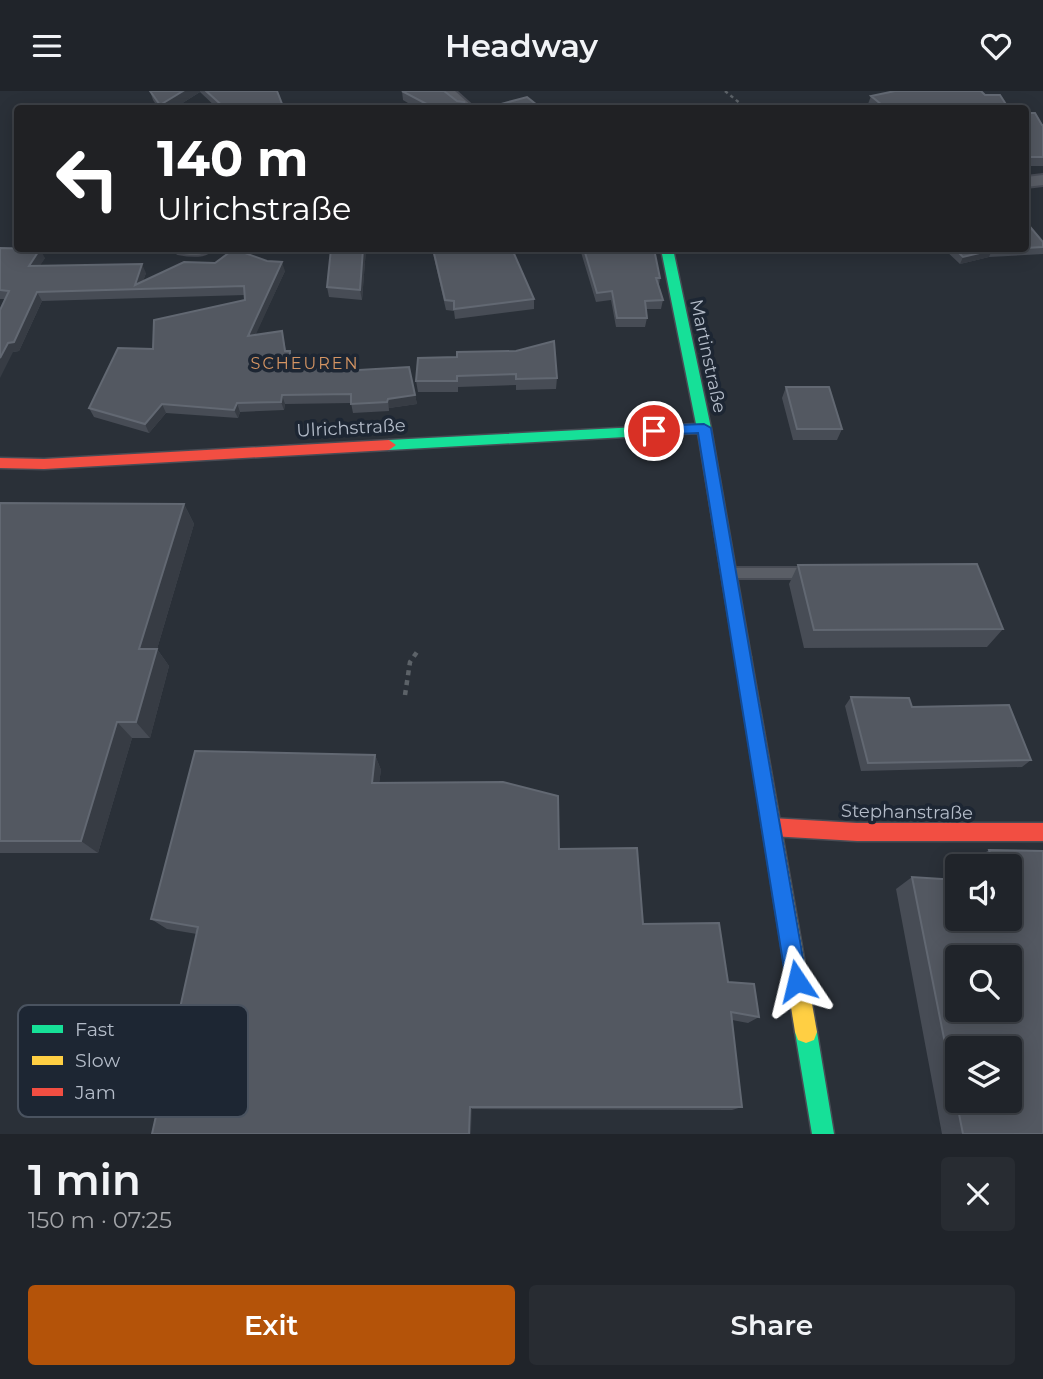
<!DOCTYPE html>
<meta charset="utf-8">
<style>
body{margin:0;font-family:Montserrat,sans-serif;background:#282c32;color:#f1f3f6;height:100vh;display:flex;flex-direction:column;font-size:26px;white-space:nowrap}
*{box-sizing:border-box;margin:0}
p{font-size:23px;color:#a2a4a8}
.icon{flex:none;width:38px;height:38px;fill:none;stroke:currentColor;stroke-width:2;stroke-linecap:round;stroke-linejoin:round}
.map{position:relative;height:1043px;overflow:hidden}
.details{display:flex;flex-direction:column;background:#20242a;flex:1}
.details>*{flex:none}
.top-card{position:absolute;left:14px;top:14px;width:1015px;height:147px;border-radius:7px;box-shadow:0 4px 18px #0003,0 0 0 2px #3d4147;background:#202124;color:#fff;overflow:hidden}
.tools{position:absolute;left:945px;top:763px;display:grid;gap:14px}
.tools a{display:grid;place-items:center;width:77px;height:77px;border-radius:7px;background:#20242a;box-shadow:0 4px 18px #0003,0 0 0 2px #3d4147;font-size:35px}
.pin{position:absolute;display:grid;place-items:center;width:60px;height:60px;color:#fff;margin:-30px;border:4px solid #fff;border-radius:50%;box-shadow:0 2px 7px #0007}
.me{position:absolute;width:77px;margin:-38px;rotate:350deg;stroke-linejoin:round;filter:drop-shadow(0 0 5px #0008)}
.turn{display:flex;align-items:center;gap:24px;height:147px;padding:0 28px;font-size:32px}
.turn .icon{width:91px;height:91px;stroke-width:2.5}
.turn b{display:block;font-size:49px;line-height:60px}
.round{display:grid;place-items:center;flex:none;width:74px;height:74px;border-radius:7px;background:#282c32}
.headline{display:flex;align-items:center;justify-content:space-between;height:119px;padding:0 28px}
h1{font-size:42px;font-weight:600;line-height:52px}
.cta{display:flex;gap:14px;margin-top:auto;padding:14px 28px}
.cta a{flex:1;height:80px;border-radius:7px;background:#b45309;color:#fff;font-size:28px;font-weight:600;line-height:80px;text-align:center}
.cta a+a{background:#282c32;color:#f1f3f6}
header{display:flex;justify-content:space-between;align-items:center;height:91px;padding:0 28px;background:#20242a;font-size:32px;font-weight:600}
.map>svg:first-child{display:block}
</style>
<header><svg class="icon" aria-label="menu" viewBox="0 0 24 24"><path d="M4 6h16M4 12h16M4 18h16"/></svg>Headway<svg class="icon" aria-label="heart" viewBox="0 0 24 24"><path d="M12 20l-8-8c-3-5 5-10 8-4 3-6 11-1 8 4z"/></svg></header>
<div class="map">
<svg width="1043" height="1043" viewBox="0 0 1043 1043">
<rect width="100%" height="100%" fill="#2a3038"/>
<g fill="none" stroke-linecap="round" stroke-linejoin="round">
<!-- lane casing -->
<g stroke="#484c55" stroke-width="4">
<path id="lane" d="M731 477H797L801 479 803 482 801 485 797 487H731L727 485 725 482 727 479Z"/>
</g>
<!-- street casing -->
<g stroke="#484c55" stroke-width="4">
<path id="street" d="M445 0H455L475 18H459L445 6Z
M1043 84V94L1026 96V86Z
M176 158H212C205 166 188 164 178 162Z"/>
</g>
<!-- fast casing -->
<g stroke="#484c55" stroke-width="3">
<path id="fast" d="M661 158H673L711 337 751 566 749 571 743 573 737 571 735 566 698 342 389 359 382 354 389 349 696 333Z
M806 930 814 933 817 941 834 1043H812L795 941 798 933Z"/>
</g>
<!-- slow casing -->
<g stroke="#484c55" stroke-width="3">
<path id="slow" d="M743 559 749 561 751 566 817 941 814 949 806 952 798 949 795 941 735 566 737 561Z"/>
</g>
<!-- jam casing -->
<g stroke="#484c55" stroke-width="3">
<path id="jam" d="M389 349 396 354 389 359 44 378 0 377V367L44 368Z
M771 727 857 732H1043V750H857L771 745 764 742 762 736 764 730Z"/>
</g>
<!-- path-far1 -->
<path stroke="#5c6268" stroke-width="2.5" stroke-dasharray="3.5 3.5" stroke-linecap="butt" d="M725 0 747 18"/>
<!-- path -->
<path stroke="#5c6268" stroke-width="4.5" stroke-dasharray="5 5" stroke-linecap="butt" d="M405 604 410 571 417 561"/>
<!-- lane -->
<use href="#lane" fill="#5a5e66" fill-rule="evenodd"/>
<!-- street -->
<use href="#street" fill="#5a5e66" fill-rule="evenodd"/>
<!-- fast -->
<use href="#fast" fill="#16e098" fill-rule="evenodd"/>
<!-- slow -->
<use href="#slow" fill="#ffcf43" fill-rule="evenodd"/>
<!-- jam -->
<use href="#jam" fill="#f24e42" fill-rule="evenodd"/>
</g>
<!-- wall -->
<path fill="#474c55" d="M150 0H277L284 18H218L200 1 173 18H159L153 9Z
M402 0 457 10 467 18H418L403 9Z
M985 4 1009 18H874L868 13 871 5Z
M1026 22 1043 34V75H1026Z
M1043 151V163L989 166 960 173 944 158H1026Z
M0 157 45 167 39 175 146 182 143 190 285 180 255 244 282 240 286 260 291 267 345 274V280L415 304 417 313 389 317V320L353 322 351 312 285 313 284 319 240 321 238 327 166 322 149 342 94 326 89 317 153 258 245 209V204L42 210 19 260 13 261 5 208H0Z
M331 158H366L362 209 329 206 327 196Z
M432 158H495L534 208V218L455 228 454 220 446 219Z
M580 158H654L660 187 659 194 663 209 661 218H646L647 227 645 236H616L611 209 596 211Z
M418 267 557 287 556 298 516 299V294L458 296V301H418L416 290Z
M786 296 842 338 837 349H793L782 307Z
M0 412 184 413 194 433 157 558 169 575 150 647H132L98 762H0Z
M798 474 1003 538 987 556 804 557 789 493Z
M851 606 912 616 1031 669 1022 676 861 680 845 615Z
M375 664 381 679 379 692 559 758 643 833 728 891 759 926 748 932 732 929 742 1016 732 1019 472 1018 197 843 167 838 151 828Z
M989 759 1043 760V1043H942L896 798 912 786 1010 828V775H972L971 771Z"/>
<!-- shaded-wall -->
<path fill="#373c44" d="M183 0H200V1L173 18H161L160 14Z
M40 158 45 167 34 184 29 175Z
M363 158H366L362 209 360 199Z
M992 159 989 166 960 173 963 166Z
M282 171 285 180 251 254 248 245Z
M142 173 146 182 140 198 135 194Z
M37 201 42 210 19 260 13 261 0 287V267Z
M343 266 345 274 344 288 342 280Z
M282 304 285 313 284 319 281 311Z
M415 304 417 313 389 317V320L388 308Z
M237 312 240 321 238 327 234 319Z
M162 313 166 322 149 342 145 333Z
M184 413 194 433 157 558 169 575 150 647 136 631 139 558Z
M117 631 132 647 98 762 81 750Z
M375 664 381 679 377 706 372 692Z
M470 1016 472 1018 471 1043H469Z"/>
<!-- building -->
<path fill="#535861" stroke="#626872" stroke-width="2" fill-rule="evenodd" d="M150 0H183L160 14Z
M206 0H277L284 18H226Z
M402 0H444L457 10 464 11 467 18H436Z
M895 0H981L985 4H1000L1009 18H887L871 5Z
M527 6 542 18H505L501 13Z
M1026 22H1035L1042 34H1043V66H1026Z
M1026 131 1043 151V156L1026 157Z
M0 157 40 158 29 175 142 173 135 194 184 171 215 172 234 158 267 170 282 171 248 245 282 240 285 260H290V267L343 266 342 280 409 276 415 304 388 308 387 311 351 313V303L282 304 281 311 237 312 234 319 162 313 145 333 89 317 118 257 153 258 154 229 245 209 244 195 37 201 14 251 8 252 0 267V219L9 200 0 199Z
M331 158H363L360 199 327 196Z
M433 158H512L534 208 454 218V210L445 209Z
M584 158H654L660 187H656L663 209 645 210 647 227H617L612 200 597 202Z
M955 158H1021L992 159 963 166Z
M554 250 557 287 516 288V283L457 285V290H416L418 267 457 266V261L516 260Z
M786 296H829L842 338H797Z
M0 412 184 413 139 558H157L136 631H117L81 750H0Z
M977 473 1003 538 814 539 798 474Z
M851 606 909 607 912 616 1009 614 1031 669 868 672Z
M195 660 375 664 372 692 503 691 558 705 559 758 637 757 643 833 719 832 728 891 754 893 759 926 731 921 742 1016H470L469 1043H152L198 836 151 828Z
M989 759 1043 760V1043H963L912 786 957 789V828H1010V775H994ZM957 866H1010V919H957ZM957 957H1010V1010H957Z"/>
<!-- route -->
<path fill="#1a73e8" stroke="#114b97" stroke-width="2" d="M704 333 711 337 807 890 804 898 797 901 789 898 786 890 698 342 654 344 647 340 654 335Z"/>
<g text-anchor="middle" dominant-baseline="central" stroke-width="7" stroke-linejoin="round" paint-order="stroke">
<!-- far-neighbourhood labels -->
<g font-size="16" letter-spacing="2" fill="#d59563" stroke="#1d2633">
<text x="305" y="272">SCHEUREN</text>
</g>
<!-- street labels -->
<g font-size="18" fill="#b4bcc9" stroke="#1d2633">
<text transform="translate(708 265) rotate(78)">Martinstraße</text>
<text transform="translate(351 337) rotate(-3)">Ulrichstraße</text>
<text transform="translate(907 721) rotate(1)">Stephanstraße</text>
</g>
</g>
<!-- legend -->
<rect x="18" y="914" width="230" height="112" rx="10" fill="#1d2633" stroke="#4a5360" stroke-width="2"/>
<rect x="32" y="934" width="31" height="8" fill="#16e098"/>
<rect x="32" y="965" width="31" height="9" fill="#ffcf43"/>
<rect x="32" y="997" width="31" height="8" fill="#f24e42"/>
<g font-size="19" fill="#b4bcc9">
<text x="75" y="945">Fast</text>
<text x="75" y="976">Slow</text>
<text x="75" y="1008">Jam</text>
</g>
</svg>
<div class="tools">
<a><svg class="icon" aria-label="sound" viewBox="0 0 24 24"><path d="M4 9h4l5-4v14l-5-4H4zM17 9q2 3 0 6"/></svg></a>
<a><svg class="icon" aria-label="search" viewBox="0 0 24 24"><circle cx="10" cy="10" r="6"/><path d="M15 15l6 6"/></svg></a>
<a><svg class="icon" aria-label="layers" viewBox="0 0 24 24"><path d="M12 4l9 5-9 5-9-5zM3 14l9 5 9-5"/></svg></a>
</div>
<div class="pin" style="left:654px;top:340px;background:#d93025"><svg class="icon" aria-label="arrive" viewBox="0 0 24 24"><path d="M6 21V4h12l-3 4 3 4H6"/></svg></div>
<svg class="me" style="left:797px;top:890px" viewBox="-20 -20 40 40"><path d="M0-17L14 15 0 8-14 15z" fill="#1a73e8" stroke="#fff" stroke-width="4"/></svg>
<div class="top-card">
<div class="turn"><svg class="icon" aria-label="left" viewBox="0 0 24 24"><path d="M17 20v-9H6M10 6l-5 5 5 5"/></svg><div><b>140 m</b>Ulrichstraße</div></div>
</div>
</div>
<section class="details">
<div class="headline"><div><h1>1 min</h1><p>150 m · 07:25</p></div><a class="round"><svg class="icon" aria-label="close" viewBox="0 0 24 24"><path d="M6 6l12 12M18 6L6 18"/></svg></a></div>
<div class="cta"><a>Exit</a><a>Share</a></div>
</section>
